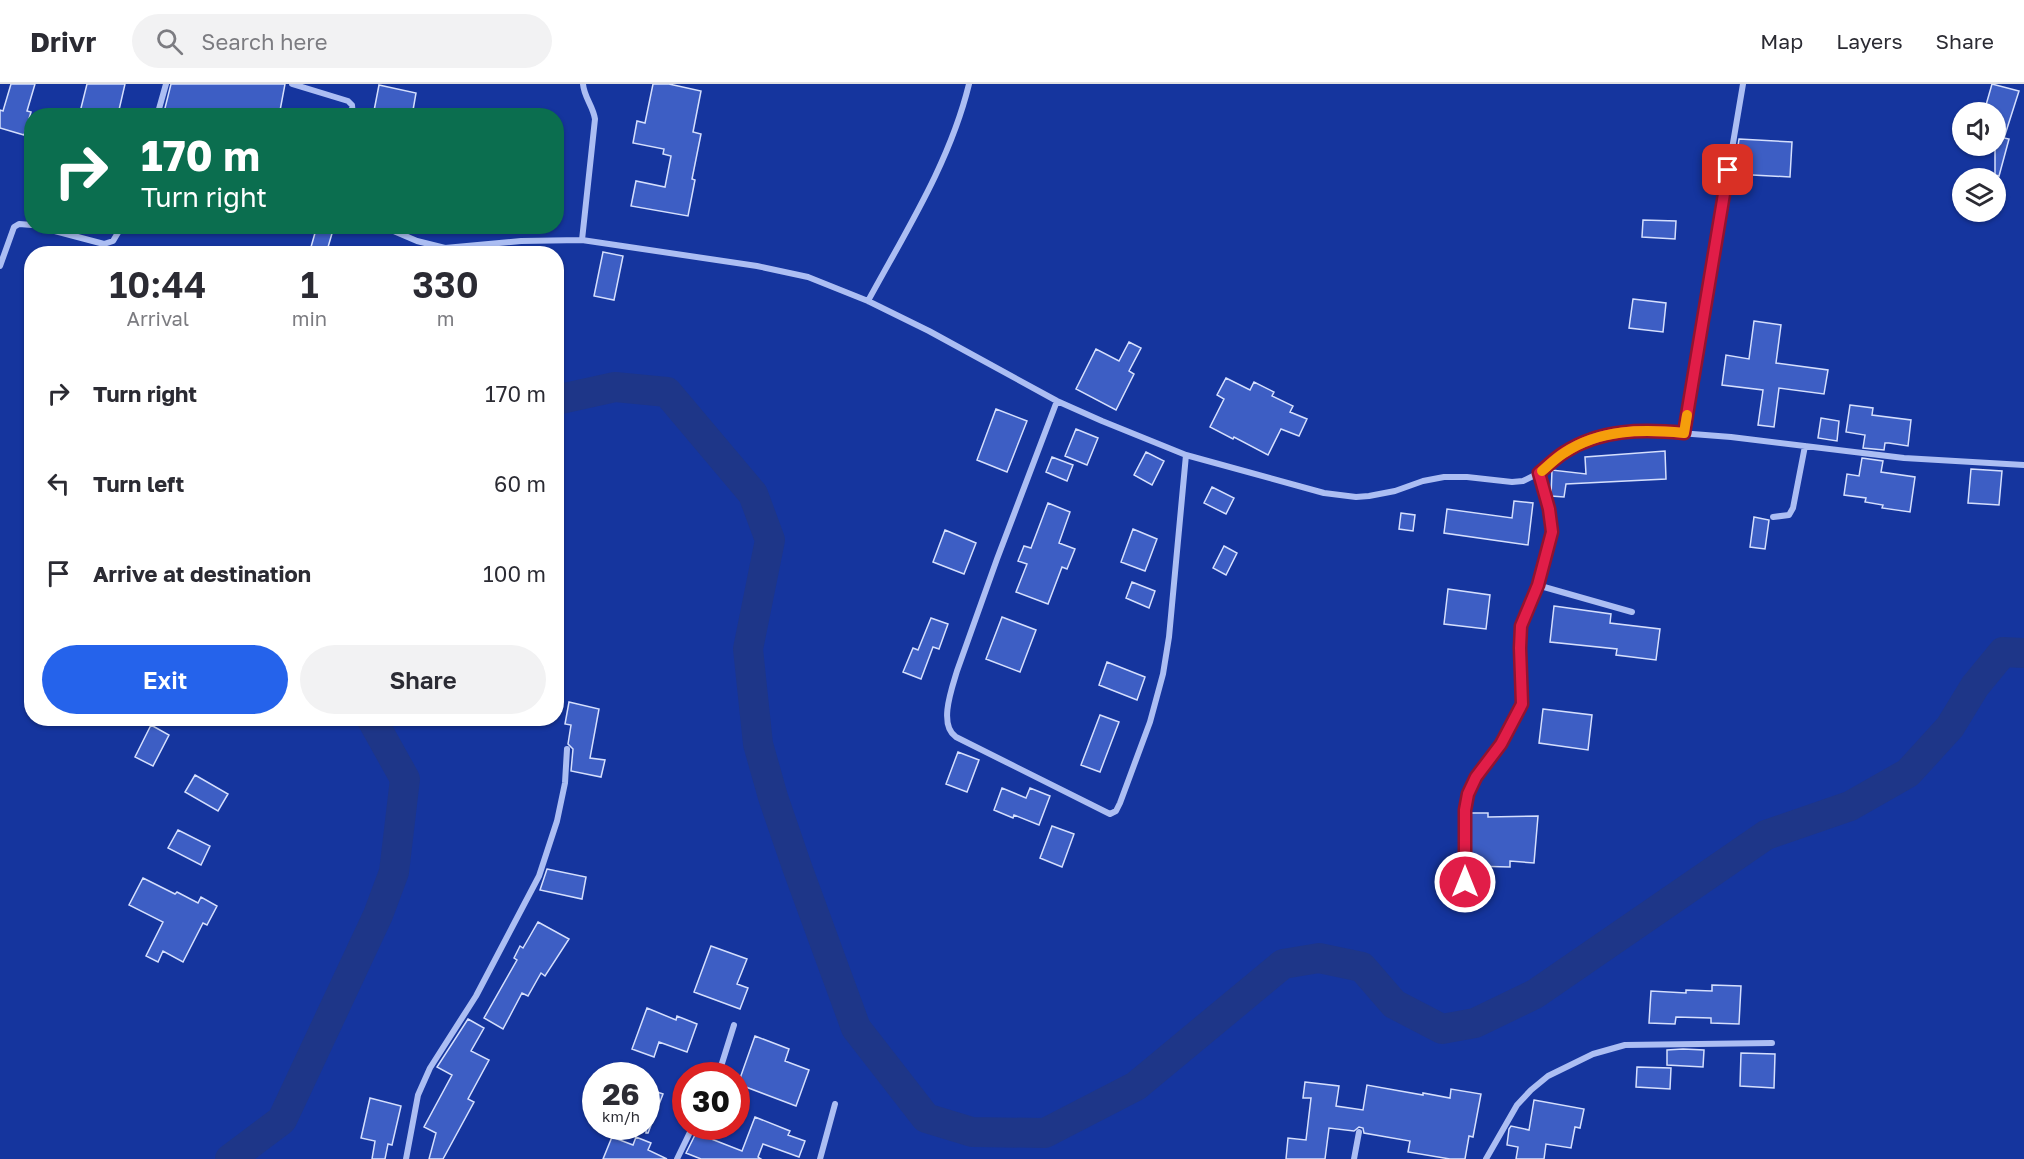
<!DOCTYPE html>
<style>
body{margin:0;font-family:"Golos Text",sans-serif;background:#f2f2f3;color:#2b2b33;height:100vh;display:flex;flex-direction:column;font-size:22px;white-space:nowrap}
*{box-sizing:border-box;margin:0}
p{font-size:20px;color:#7c7c81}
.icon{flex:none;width:33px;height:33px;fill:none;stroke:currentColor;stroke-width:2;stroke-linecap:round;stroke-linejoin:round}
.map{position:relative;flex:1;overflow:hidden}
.panel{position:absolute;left:24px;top:162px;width:540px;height:480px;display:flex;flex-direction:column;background:#fff;border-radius:24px;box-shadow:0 2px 4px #0004}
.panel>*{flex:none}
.banner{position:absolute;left:24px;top:24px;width:540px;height:126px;border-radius:24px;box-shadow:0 2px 4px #0004;background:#0b6e4f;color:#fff;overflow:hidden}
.fabs{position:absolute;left:1952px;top:18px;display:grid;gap:12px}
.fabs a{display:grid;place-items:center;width:54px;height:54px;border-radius:50%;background:#fff;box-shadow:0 2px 4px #0004;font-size:30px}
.speed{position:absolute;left:582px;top:978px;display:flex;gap:12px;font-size:30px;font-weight:700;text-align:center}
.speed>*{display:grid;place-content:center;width:78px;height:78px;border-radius:50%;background:#fff;box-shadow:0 2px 4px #0004;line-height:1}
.speed small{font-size:15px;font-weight:400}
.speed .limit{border:9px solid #d22;background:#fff;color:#111}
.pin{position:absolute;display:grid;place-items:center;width:51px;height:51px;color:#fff;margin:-26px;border-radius:12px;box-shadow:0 3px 9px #0006}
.me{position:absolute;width:66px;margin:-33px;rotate:0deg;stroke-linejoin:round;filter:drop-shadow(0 0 4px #0008)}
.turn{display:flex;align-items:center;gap:21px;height:126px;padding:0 18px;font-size:27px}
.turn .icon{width:78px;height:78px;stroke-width:2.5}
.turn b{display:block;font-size:42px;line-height:51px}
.eta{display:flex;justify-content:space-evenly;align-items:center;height:102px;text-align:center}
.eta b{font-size:36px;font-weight:600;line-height:42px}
.primary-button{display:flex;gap:12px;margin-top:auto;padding:12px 18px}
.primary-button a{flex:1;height:69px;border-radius:36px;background:#2563eb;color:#fff;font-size:24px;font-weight:600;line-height:69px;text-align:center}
.primary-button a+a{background:#f2f2f3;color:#2b2b33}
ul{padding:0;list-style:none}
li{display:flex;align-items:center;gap:18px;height:90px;padding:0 18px}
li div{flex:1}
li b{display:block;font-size:22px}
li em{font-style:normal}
header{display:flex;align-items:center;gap:36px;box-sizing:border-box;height:84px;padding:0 30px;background:#fff;border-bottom:2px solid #e1e1e2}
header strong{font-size:28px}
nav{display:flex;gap:33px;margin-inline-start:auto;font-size:21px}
.search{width:420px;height:54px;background:#f2f2f3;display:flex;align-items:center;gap:15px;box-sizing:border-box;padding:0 21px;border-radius:33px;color:#7c7c81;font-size:22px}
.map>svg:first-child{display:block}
</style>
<header>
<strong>Drivr</strong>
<div class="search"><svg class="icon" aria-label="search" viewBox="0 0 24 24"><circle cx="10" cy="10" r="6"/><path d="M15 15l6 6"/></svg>Search here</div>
<nav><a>Map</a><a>Layers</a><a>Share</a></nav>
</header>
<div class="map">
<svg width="2024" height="1075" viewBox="0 0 2024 1075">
<rect width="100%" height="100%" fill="#15359e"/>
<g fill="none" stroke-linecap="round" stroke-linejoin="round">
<!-- river -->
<path stroke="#1e3688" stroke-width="30" d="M556 316 615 303 667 308 753 410 770 456 748 565 758 660 773 713 797 783 856 944 926 1034 972 1048 1045 1049 1136 1002 1283 880 1319 874 1362 883 1394 920 1442 945 1475 939 1535 910 1766 751 1850 722 1908 689 1950 643 1975 602 2003 568 2024 569
M230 1075 282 1036 378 831 394 788 405 695 371 634"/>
</g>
<!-- building -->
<path fill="#3d5ec4" stroke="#d5dffd" stroke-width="1.5" d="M11 0H35L27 27 31 28 24 51 0 44V26L3 27Z
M87 0H125L119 26 116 25 114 32H79Z
M171 0H285L279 32H163Z
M653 0H669L701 7 693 48 701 50 692 95 695 96 688 132 631 122 636 97 665 103 671 72 663 70 664 65 633 59 637 37 645 39Z
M1992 0 2019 7 2004 54 2009 55 1999 92 1995 91V28H1989L1991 23 1986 21Z
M379 1 416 9 412 32H373Z
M1739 55 1792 58 1790 93 1734 90Z
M1643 136 1676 137 1675 155 1642 153Z
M317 142 333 146 326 170H309Z
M603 168 623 172 614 216 594 212Z
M1633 215 1666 219 1663 248 1629 244Z
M1754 237 1781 241 1776 279 1828 286 1824 310 1779 304 1774 343 1758 341 1763 306 1722 301 1726 271 1749 275Z
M1129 258 1141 264 1129 287 1134 290 1116 326 1076 305 1096 265 1119 277Z
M1226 294 1250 306 1254 298 1274 308 1272 312 1293 322 1290 328 1307 335 1299 352 1281 345 1268 371 1234 353 1233 355 1210 343 1224 315 1217 311Z
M1850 321 1873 324 1872 331 1911 336 1908 362 1889 359H1885L1884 366 1863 364 1865 351 1846 348Z
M996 325 1027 337 1007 388 977 376Z
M1821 334 1839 337 1837 357 1818 354Z
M1076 345 1098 354 1087 381 1065 372Z
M1665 367 1666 395 1566 400 1564 413 1551 412 1552 386 1586 390 1585 373Z
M1146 368 1164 377 1152 401 1134 391Z
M1052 373 1073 381 1067 397 1046 388Z
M1862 374 1883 377 1881 388 1915 393 1910 428 1882 424 1883 421 1865 418 1866 414 1844 411 1847 390 1859 392Z
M1971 385 2002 387 1999 421 1968 419Z
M1212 403 1234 414 1226 430 1204 419Z
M1514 417 1533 419 1528 461 1444 449 1447 425 1512 434Z
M1048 419 1070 428 1059 459 1075 465 1067 485 1062 483 1048 520 1016 508 1027 480 1018 477 1024 462 1031 464Z
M1401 429 1415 431 1413 447 1399 445Z
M1754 433 1769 436 1765 465 1750 463Z
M1133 445 1157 455 1145 487 1121 478Z
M945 446 976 459 964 490 933 478Z
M1224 462 1237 469 1226 491 1213 484Z
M1132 498 1155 507 1149 524 1126 514Z
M1448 505 1490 511 1486 545 1444 540Z
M1554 522 1611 530 1610 539 1660 545 1656 576 1616 571 1617 565 1550 558Z
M1002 533 1036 546 1020 588 986 575Z
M931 534 948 540 939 565 933 563 921 595 903 588 913 564 918 566Z
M1107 578 1145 593 1137 616 1099 601Z
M569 618 599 625 590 674 605 676 601 693 571 687 573 665 568 660 571 641 565 640Z
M1543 625 1592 631 1588 666 1539 659Z
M1100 631 1119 638 1100 688 1081 681Z
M151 641 169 651 153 682 135 673Z
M958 668 979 676 967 708 946 700Z
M195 691 228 710 218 727 185 708Z
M1002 704 1026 714 1030 704 1050 712 1039 741 1014 731 1013 734 994 726Z
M1470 729H1488V733L1538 732 1534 779 1510 777V783L1470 782Z
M1052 742 1074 750 1062 783 1040 774Z
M178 746 210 762 201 781 168 764Z
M547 785 586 793 582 815 540 806Z
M143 794 175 810 177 808 198 819 201 813 217 822 207 841 203 839 183 878 163 867 158 878 146 872 163 838 129 821Z
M538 838 569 855 545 892 541 889 528 912 522 909 503 945 484 934 517 876 514 874 520 862 523 864Z
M711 862 747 875 737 900 748 904 740 925 694 908Z
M1712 901 1741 902 1739 940 1711 939V934L1676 933 1675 940 1649 939 1651 907 1686 909V906L1712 907Z
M647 924 676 936 677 932 697 940 687 968 659 958 654 973 632 965Z
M468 935 484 944 471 967 489 976 468 1015 474 1018 443 1075H429L436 1049 424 1043 452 991 437 983Z
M755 952 789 965 785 977 809 986 796 1022 738 1000Z
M1683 965 1704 966 1703 983 1667 981V966Z
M1741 969 1775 970 1774 1004 1740 1002Z
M1637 983 1671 984 1670 1005 1636 1003Z
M1305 998 1339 1002 1336 1022 1363 1026 1367 1001 1423 1011V1009L1450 1014 1451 1005 1481 1010 1473 1053 1469 1052 1465 1075H1450L1408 1068 1410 1057 1364 1049 1363 1044 1359 1043 1354 1047 1329 1044 1325 1075H1286L1288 1054 1306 1056 1311 1014H1303Z
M646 1004 663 1010 648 1049H646Z
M370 1014 401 1022 392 1061 388 1060 385 1075H372L375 1057 361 1054Z
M1534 1016 1584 1025 1580 1044 1575 1043 1571 1064 1546 1060 1544 1075H1516L1518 1063 1507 1061 1509 1045 1511 1042 1529 1046Z
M755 1033 790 1047 788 1051 805 1057 799 1073 763 1060 758 1073 761 1075H701L686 1069 696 1049 742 1067Z
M612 1053 633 1061 636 1053 651 1059 648 1066 667 1075H603Z"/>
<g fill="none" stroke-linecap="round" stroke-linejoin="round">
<!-- street -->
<path stroke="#acbef3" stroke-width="6" d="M292 0 348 17 352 21 353 32
M157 32 166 0
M36 142 104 160 113 157 122 142
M382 142 417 157 445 164 521 157 582 156 757 182 808 193 868 217 929 247 1057 317 1102 337 1186 371 1324 409 1356 413 1369 412 1395 407 1423 397 1444 393H1467L1512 398 1523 397 1539 389 1563 369 1583 359 1608 350 1641 346 1731 353 1904 374 2024 381
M582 156 595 35C593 22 584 13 583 0
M0 182 14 143 19 140 32 141
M868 217C906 147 950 78 969 0
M1057 317 997 475 957 587C952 604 938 641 956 653L1110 730 1116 727 1120 719 1150 638 1163 590 1169 553 1186 371
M1684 349 1743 0
M1773 433 1789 431 1793 424 1805 362
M1537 501 1632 528
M1465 798V726L1468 709 1476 693 1501 660 1522 620 1520 564 1521 542 1537 501 1552 448 1549 425 1539 389
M718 992 734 941
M406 1075 418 1011 430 984 476 912 539 792 557 737 565 699 567 665
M677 1075 693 1042
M820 1075 835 1020
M1354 1075 1359 1048
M1486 1075 1517 1021 1531 1006 1548 992 1593 970 1625 961 1772 959"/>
</g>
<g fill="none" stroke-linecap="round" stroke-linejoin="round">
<!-- route casing -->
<g stroke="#92132f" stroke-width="15">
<path id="route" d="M1465 798V726L1468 710 1476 693 1501 660 1522 620 1520 564 1521 542 1538 501 1552 448 1549 425 1539 389C1548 382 1555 374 1565 368 1601 345 1642 345 1684 349L1728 86"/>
</g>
<!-- route -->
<use href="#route" stroke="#e11d48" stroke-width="10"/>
<!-- slow -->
<path stroke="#f59e0b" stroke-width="10" d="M1542 387C1549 381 1556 374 1564 369 1600 345 1642 345 1684 349L1687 331"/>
</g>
</svg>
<div class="fabs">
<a><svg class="icon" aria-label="sound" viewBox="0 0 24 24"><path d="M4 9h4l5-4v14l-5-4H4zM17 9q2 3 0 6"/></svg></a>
<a><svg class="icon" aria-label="layers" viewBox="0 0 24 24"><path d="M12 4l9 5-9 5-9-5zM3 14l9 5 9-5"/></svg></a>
</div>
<div class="speed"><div>26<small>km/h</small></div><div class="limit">30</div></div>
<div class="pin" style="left:1728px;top:86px;background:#d93025"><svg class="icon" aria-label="arrive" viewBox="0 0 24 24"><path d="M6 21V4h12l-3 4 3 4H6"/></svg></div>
<svg class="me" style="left:1465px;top:798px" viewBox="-20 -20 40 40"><circle r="17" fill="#e11d48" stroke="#fff" stroke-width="3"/><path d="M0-11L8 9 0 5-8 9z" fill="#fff"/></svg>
<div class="banner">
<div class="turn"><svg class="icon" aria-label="right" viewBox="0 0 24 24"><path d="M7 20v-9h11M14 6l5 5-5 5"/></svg><div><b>170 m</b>Turn right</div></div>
</div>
<section class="panel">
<div class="eta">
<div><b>10:44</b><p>Arrival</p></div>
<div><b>1</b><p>min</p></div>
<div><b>330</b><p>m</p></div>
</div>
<ul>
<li><svg class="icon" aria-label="right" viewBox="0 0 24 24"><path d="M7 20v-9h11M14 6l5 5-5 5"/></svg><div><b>Turn right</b></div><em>170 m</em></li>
<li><svg class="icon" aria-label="left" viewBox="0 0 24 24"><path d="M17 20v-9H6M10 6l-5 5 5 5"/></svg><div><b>Turn left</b></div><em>60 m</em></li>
<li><svg class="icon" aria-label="arrive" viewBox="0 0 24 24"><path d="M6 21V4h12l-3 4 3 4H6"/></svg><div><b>Arrive at destination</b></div><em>100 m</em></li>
</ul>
<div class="primary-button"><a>Exit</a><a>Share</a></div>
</section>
</div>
